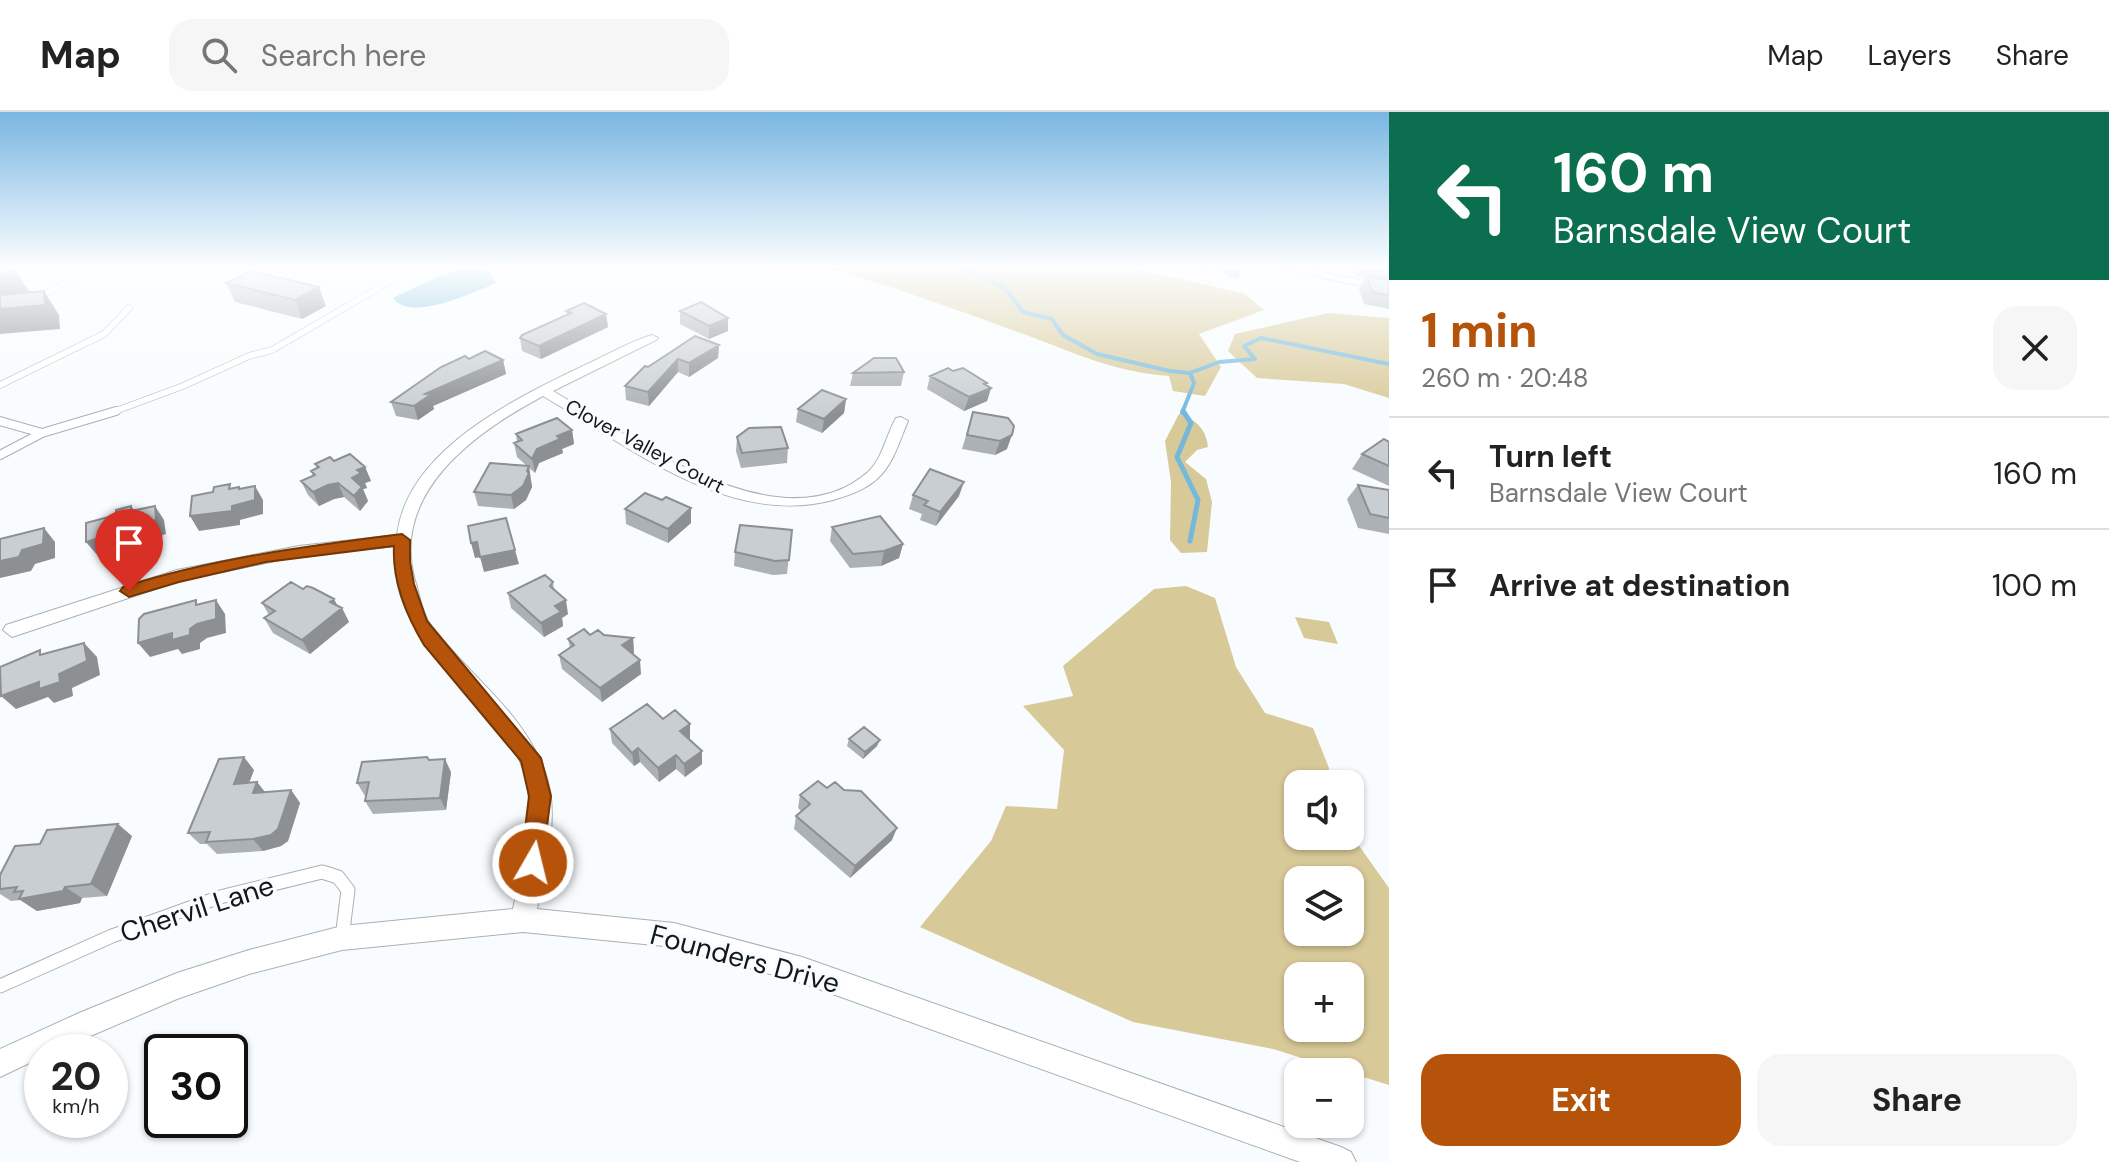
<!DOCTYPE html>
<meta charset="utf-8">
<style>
body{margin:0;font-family:"DM Sans",sans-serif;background:#f6f6f6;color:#222;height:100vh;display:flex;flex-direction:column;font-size:30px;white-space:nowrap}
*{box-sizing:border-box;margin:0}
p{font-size:26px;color:#767676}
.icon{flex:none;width:44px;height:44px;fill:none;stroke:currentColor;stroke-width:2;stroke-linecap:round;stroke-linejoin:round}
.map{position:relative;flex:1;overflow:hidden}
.side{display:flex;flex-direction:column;background:#fff;width:720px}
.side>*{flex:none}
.hud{background:#0b6e4f;color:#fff;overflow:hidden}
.controls{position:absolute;left:1284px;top:658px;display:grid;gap:16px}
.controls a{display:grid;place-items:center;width:80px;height:80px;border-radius:16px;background:#fff;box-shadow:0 2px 6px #0004;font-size:40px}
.speed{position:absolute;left:24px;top:922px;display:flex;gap:16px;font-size:40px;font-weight:700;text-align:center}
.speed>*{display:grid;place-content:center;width:104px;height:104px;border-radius:50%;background:#fff;box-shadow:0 2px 6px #0004;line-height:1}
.speed small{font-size:20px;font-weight:400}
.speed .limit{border:4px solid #111;border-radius:12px;background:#fff;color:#111}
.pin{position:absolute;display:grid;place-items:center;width:68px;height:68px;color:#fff;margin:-82px -34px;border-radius:50% 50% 50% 0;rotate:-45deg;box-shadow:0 0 8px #0007}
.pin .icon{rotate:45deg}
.me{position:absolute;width:88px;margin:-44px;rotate:8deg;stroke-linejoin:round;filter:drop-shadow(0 0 6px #0008)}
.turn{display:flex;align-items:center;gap:28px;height:168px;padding:0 32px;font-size:36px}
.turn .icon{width:104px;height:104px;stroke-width:2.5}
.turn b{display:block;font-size:56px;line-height:68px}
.round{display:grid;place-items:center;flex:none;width:84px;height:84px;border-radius:24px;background:#f6f6f6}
.head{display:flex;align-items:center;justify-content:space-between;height:136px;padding:0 32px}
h1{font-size:48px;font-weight:700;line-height:60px;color:#b45309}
.cta{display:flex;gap:16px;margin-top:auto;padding:16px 32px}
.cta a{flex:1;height:92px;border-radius:24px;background:#b45309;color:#fff;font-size:32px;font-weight:700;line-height:92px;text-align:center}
.cta a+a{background:#f6f6f6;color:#222}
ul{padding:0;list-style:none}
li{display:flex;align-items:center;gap:24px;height:112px;padding:0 32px;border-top:2px solid #e0e0e0}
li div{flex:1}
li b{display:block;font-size:30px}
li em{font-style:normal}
header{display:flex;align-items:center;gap:48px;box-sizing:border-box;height:112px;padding:0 40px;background:#fff;border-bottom:2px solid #e0e0e0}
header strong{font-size:38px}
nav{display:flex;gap:44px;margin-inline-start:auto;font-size:28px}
.search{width:560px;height:72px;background:#f6f6f6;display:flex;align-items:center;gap:20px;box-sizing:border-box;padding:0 28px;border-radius:24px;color:#767676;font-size:30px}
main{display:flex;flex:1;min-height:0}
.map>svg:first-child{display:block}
</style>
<header>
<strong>Map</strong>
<div class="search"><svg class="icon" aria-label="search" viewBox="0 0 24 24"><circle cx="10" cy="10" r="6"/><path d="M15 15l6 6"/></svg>Search here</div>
<nav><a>Map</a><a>Layers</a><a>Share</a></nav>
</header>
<main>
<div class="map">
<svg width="1389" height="1050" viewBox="0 0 1389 1050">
<rect width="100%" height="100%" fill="#f8fcfe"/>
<!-- green -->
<path fill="#d8c998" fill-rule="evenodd" d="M827 156H1129L1243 181 1264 198 1199 222 1221 255 1205 284 1173 279 1169 264C1111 260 1071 239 1018 220 955 197 891 174 827 156Z
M1328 201 1389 206V286L1344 272 1257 266 1228 239 1235 222Z
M1179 302C1196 308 1206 316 1208 335L1197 338 1185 350 1206 367 1212 390 1207 440 1181 441 1170 428 1171 370 1165 329Z
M1186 474 1215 486 1236 555 1265 601 1313 616 1329 656 1326 672H1298V724H1350V721L1389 776V973L1273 937 1133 910 920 815 991 729 1006 694 1057 697 1064 638 1023 594 1073 584 1063 554 1154 477ZM1350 768V820H1298V768ZM1350 864V916H1298V864Z
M1295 505 1329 510 1338 532 1304 526Z"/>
<!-- water -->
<path fill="#74b8da" d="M468 156 490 160 496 171C473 180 411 211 393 186 417 175 443 160 468 156Z"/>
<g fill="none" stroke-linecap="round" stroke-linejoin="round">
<!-- stream-far1 -->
<path stroke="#74b8da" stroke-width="4" d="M960 156 1005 176 1023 200 1052 207 1063 223 1097 242 1170 259 1190 261 1219 250 1255 247 1244 234 1261 226 1389 252
M1182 301 1194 271 1190 261"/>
<!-- stream -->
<path stroke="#74b8da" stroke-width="5" d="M1183 299 1191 311 1177 345 1198 388 1190 429"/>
<!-- service-far2 casing -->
<g stroke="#aab0b3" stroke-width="7">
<path id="service-far2" d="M30 156 73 167 36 186
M0 273 104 222 129 196
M110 301 183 274 249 244 272 238 413 156"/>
</g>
<!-- service-far1 casing -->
<g stroke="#aab0b3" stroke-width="10">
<path id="service-far1" d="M0 309 42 321
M0 343 42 321 116 299"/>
</g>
<!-- service casing -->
<g stroke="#aab0b3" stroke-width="15">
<path id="service" d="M0 874 112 824 220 785 322 760 338 765 348 778 342 826"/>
</g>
<!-- minor casing -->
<g stroke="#aab0b3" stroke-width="2">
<path id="minor" d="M1279 156H1302L1389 174V180Z
M652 223 658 226 656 228 553 279C631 324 780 437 868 360 883 346 886 323 896 306L901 305 908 309C900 327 895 348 881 363 868 377 850 383 833 388 729 416 628 334 543 284 474 321 388 382 416 472 420 485 422 501 430 512 467 562 523 599 545 660 561 703 545 754 537 797L674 811 802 845 1341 1035 1351 1040 1356 1050H1300L802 871 674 835 523 820 342 838 249 862 177 887 53 940H42V945L0 965V937L79 901 177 861 249 838 342 814 513 797C522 754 537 707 525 663 520 644 507 626 494 610 451 557 387 510 396 434L299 444 179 469 12 525 3 518 6 513 177 458 299 434 397 423C407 338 516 286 585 253 607 243 629 230 652 223Z"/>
</g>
<!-- service-far2 -->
<use href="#service-far2" stroke="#fff" stroke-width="6"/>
<!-- service-far1 -->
<use href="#service-far1" stroke="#fff" stroke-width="8"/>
<!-- service -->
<use href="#service" stroke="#fff" stroke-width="13"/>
<!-- minor -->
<use href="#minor" fill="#fff" fill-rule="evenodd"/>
</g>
<!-- wall -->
<path fill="#acb1b5" d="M1193 156H1209L1208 159Z
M1216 156H1243L1238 167 1228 165Z
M1357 156H1389V197L1364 192 1359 177 1365 167 1356 164Z
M226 171 326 194 302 207 235 190Z
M566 199 606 202 608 215 541 247 522 239 520 226 567 203Z
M680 199 728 206V219L709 227 680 212Z
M719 233 718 246 689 265 678 260 649 294 626 288 625 274 648 255Z
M469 247 503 248 506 262 433 294 434 297 418 308 396 304 391 290Z
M904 260 901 274H850L853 261Z
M930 264 987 271 986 273 991 276 987 289 964 299 927 277Z
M846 287 844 301 822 321 796 310 798 297Z
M973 300 1007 337 995 343 962 337Z
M572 318 574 332 562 337 563 341 539 351 535 361 529 356 532 375 526 388 514 397 478 394 474 380 527 354 517 345 514 331 517 330 516 322Z
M737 325 788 336 787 351 741 356 736 339Z
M1389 330V374L1352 357 1362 342Z
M334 349 365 355 371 369 365 371 367 376 363 377 368 389 360 399 344 385 334 387 319 394 308 383 301 369 313 364 311 359 317 356 315 352Z
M1358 373 1389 378V422L1358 416 1347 387Z
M913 383 959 384 936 414 920 408 922 402 909 397Z
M625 397 691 411 668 431 626 412Z
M832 415 903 432 899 446 881 454 850 456 830 429Z
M792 418 787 462 773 463 734 454 735 440Z
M553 470 554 477 568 502 562 506 563 514 544 525 511 496 508 481Z
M262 491 338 494 342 496 349 510 310 542 273 521 264 506 269 503Z
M590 523H604L633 526 634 541 632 542 641 562 602 590 562 557 559 543 570 536 568 527Z
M663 607 690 626H689L702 639V652L685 665 676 657 659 670 640 650 634 654 612 631 610 617Z
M849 627 877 634 863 647 847 634Z
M429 648 451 660 446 698 373 702 365 689 366 684H365L357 671Z
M254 658 249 671 257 670 265 680 291 678 300 691 288 729 281 734 263 739 217 742 207 732H200L188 721Z
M827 676 844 678 892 728 850 766 794 717 796 704 802 700 798 696 800 683Z
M132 724 107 784 82 786 80 791 37 799 20 788 11 789 0 782V763Z"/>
<!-- shaded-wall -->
<path fill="#8c9093" d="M15 158 30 181 0 194V164Z
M319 175 326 194 302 207 295 188Z
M44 179 59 203 60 217 0 222V197Z
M606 202 608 215 541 247 539 234Z
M728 206V219L709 227V214Z
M719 233 718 246 689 265V251Z
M678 247V260L649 294 648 280Z
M503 248 506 262 433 294 434 297 418 308 414 294 425 282Z
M987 271 985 278 991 276 987 289 964 299 969 285Z
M846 287 844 301 822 321 824 307Z
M572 318 574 332 562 337 563 341 539 351 535 361 532 347 537 337 557 324Z
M1012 323 1007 337 995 343 1000 329Z
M529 354 532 375 526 388 514 397 511 383Z
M365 355 371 369 365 371 367 376 363 377 368 389 360 399 354 384 352 366 357 358Z
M964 370 959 384 936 414 940 400Z
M338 371 344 385 334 387 319 394 313 380 328 373Z
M255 374 263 388V402L240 408V413L199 419 190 404 239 377V375L246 389Z
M131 394 141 408 155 394 164 408 166 422 98 444 86 430 131 399Z
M691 396V411L668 431V417Z
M44 416 55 430V446L35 452 31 459 0 466V449L22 438Z
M477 430 481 445 475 446 471 431Z
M903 432 899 446 881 454 884 439Z
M515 438 519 452 484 460 480 445Z
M334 487 340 498 342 496 349 510 310 542 302 528 330 490Z
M216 488 225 502 226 521 207 526 200 531V537L182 542 178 537 150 545 138 531 190 517Z
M566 488 568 502 562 506 563 514 544 525 541 511 555 494Z
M633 526 634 541 623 547 622 533Z
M84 531 97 545 100 563 72 576 73 584 54 591 48 585 16 597 1 584 59 562Z
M640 548 641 562 602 590 600 576Z
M690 612V626L681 632 680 619Z
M880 628 877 634 863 647 865 640Z
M638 636 640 650 634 654 632 641Z
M702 639V652L685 665 684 652Z
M676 643V657L659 670 658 656Z
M244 645 254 658 244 684 234 672Z
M445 647 451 660 446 698 440 686Z
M257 670 267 683 253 681Z
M291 678 300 691 288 729 281 734 263 739 253 727Z
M118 712 132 724 107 784 91 772Z
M897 716 892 728 850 766 855 754Z
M65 775 82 786 80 791 37 799 19 787Z"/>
<!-- building -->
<path fill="#c8ced2" stroke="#8c9093" stroke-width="2" d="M0 156H9L15 158 0 164Z
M251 159 319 175 295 188 226 171Z
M1367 164 1389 169V183L1372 180Z
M44 179 45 193 0 197V183Z
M701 190 728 206 709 214 680 199Z
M584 191 606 202 539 234 520 226 522 223 571 201 566 199Z
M695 224 719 233 689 251 678 247 648 280 625 274 645 254 648 255Z
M485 239 503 248 425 282 430 283 414 294 391 290 441 255 465 244 469 247Z
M874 246H896L904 260 853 261Z
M948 256 953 259 963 256 987 271 984 272 991 276 969 285 930 264Z
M822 278 846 287 824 307 798 297Z
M973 300 1008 306 1014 314 1012 323 1000 329 967 323Z
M557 306 572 318 557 324 560 327 537 337 532 347 514 331 522 328 516 322Z
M781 315 788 336 742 341 737 325 749 316Z
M1384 327 1389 330V354L1362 342Z
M350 342 365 355 357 358 361 361 352 366 362 375 354 384 338 371 328 373 313 380 301 369 315 363 311 359 319 355 315 352 330 345 334 349Z
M490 351 529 354 527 359 529 361 523 374 511 383 474 380Z
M930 357 964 370 940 400 924 393 928 389 913 383Z
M230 372 229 377 239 375V377L255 374V388L232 394V399L190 404 192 384 213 380 214 375Z
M1358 373 1389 378V406L1370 402Z
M645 381 662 388 666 385 691 396 668 417 625 397Z
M131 394V399L155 394 156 408 86 430V411L116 403V398Z
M880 404 903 432 884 439 853 442 832 415Z
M506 406 515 438 480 445 477 430 471 431 468 414Z
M740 413 792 418 789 448 775 449 735 440Z
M44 416 43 432 22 438 19 445 0 449V427Z
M545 463 553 470 550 474 566 488 555 494 561 500 541 511 508 481Z
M291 470 303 477 307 474 313 476 334 487 330 490 342 496 302 528 264 506 275 499 262 491Z
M196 488V493L216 488V507L197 512 190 517V523L172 528V521L138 531 139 507 144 502Z
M584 517 590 523 598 518 604 523 633 526 622 533 640 548 600 576 559 543 574 533 568 527Z
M84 531 87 549 59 562 60 570 39 577V570L1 584 0 555 40 538V543Z
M647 592 663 607 675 598 690 612 680 619 702 639 684 652 676 643 658 656 638 636 632 641 610 617Z
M864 615 880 628 865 640 849 627Z
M244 645 234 672 257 670 253 681 291 678 278 717 271 723 253 727 206 730 210 720 188 721 219 647Z
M427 645 429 648 445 647 440 686 365 689 369 670 357 671 362 650Z
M818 669 827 676 835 670 844 678 861 679 897 716 855 754 796 704 810 692 800 683Z
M118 712 91 772 65 775 63 779 19 787 23 779 14 780 17 775 0 777V763L15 734 40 732 47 718Z"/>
<!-- sky -->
<linearGradient id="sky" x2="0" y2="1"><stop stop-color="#79b6e2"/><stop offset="0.51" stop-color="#fcfeff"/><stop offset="1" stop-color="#fcfeff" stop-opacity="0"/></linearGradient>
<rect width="1389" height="303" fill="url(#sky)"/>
<!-- route -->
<path fill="#b45309" stroke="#753606" stroke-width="2" d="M402 422 410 428V450L414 472 427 509 541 646 551 684 541 758 533 762 525 758 521 751 529 684 521 649 424 533C406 503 392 469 394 434L266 450 179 470 129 485 120 479 123 475C215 446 307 434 402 422Z"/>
<g text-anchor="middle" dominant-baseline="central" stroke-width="7" stroke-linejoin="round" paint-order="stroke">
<!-- far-street labels -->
<g font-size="20" fill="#141718" stroke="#f8fcfe">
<text transform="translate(645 334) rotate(28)">Clover Valley Court</text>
</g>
<!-- near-street labels -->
<g font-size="28" fill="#141718" stroke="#f8fcfe">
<text transform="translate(197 797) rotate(-18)">Chervil Lane</text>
<text transform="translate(745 847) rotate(15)">Founders Drive</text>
</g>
</g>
</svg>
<div class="controls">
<a><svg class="icon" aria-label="sound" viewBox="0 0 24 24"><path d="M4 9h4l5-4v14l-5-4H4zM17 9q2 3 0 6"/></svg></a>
<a><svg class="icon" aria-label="layers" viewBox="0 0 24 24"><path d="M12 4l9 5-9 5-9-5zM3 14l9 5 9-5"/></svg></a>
<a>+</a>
<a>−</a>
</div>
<div class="speed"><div>20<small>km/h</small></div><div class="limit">30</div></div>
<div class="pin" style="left:129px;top:479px;background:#d93025"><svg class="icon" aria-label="arrive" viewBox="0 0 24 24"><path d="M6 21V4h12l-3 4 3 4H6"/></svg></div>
<svg class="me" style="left:533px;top:751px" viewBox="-20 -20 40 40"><circle r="17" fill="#b45309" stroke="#fff" stroke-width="3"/><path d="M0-11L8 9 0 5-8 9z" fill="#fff"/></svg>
</div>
<section class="side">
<div class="hud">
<div class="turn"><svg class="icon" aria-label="left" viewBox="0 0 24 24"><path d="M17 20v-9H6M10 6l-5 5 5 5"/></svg><div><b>160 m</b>Barnsdale View Court</div></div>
</div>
<div class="head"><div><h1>1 min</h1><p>260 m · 20:48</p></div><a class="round"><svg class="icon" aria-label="close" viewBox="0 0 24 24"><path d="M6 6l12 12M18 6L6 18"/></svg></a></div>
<ul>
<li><svg class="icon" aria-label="left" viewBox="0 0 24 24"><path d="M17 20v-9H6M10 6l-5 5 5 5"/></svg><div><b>Turn left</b><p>Barnsdale View Court</p></div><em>160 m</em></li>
<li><svg class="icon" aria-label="arrive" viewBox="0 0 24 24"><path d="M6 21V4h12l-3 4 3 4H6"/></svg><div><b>Arrive at destination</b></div><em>100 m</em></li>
</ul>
<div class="cta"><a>Exit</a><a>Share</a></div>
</section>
</main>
